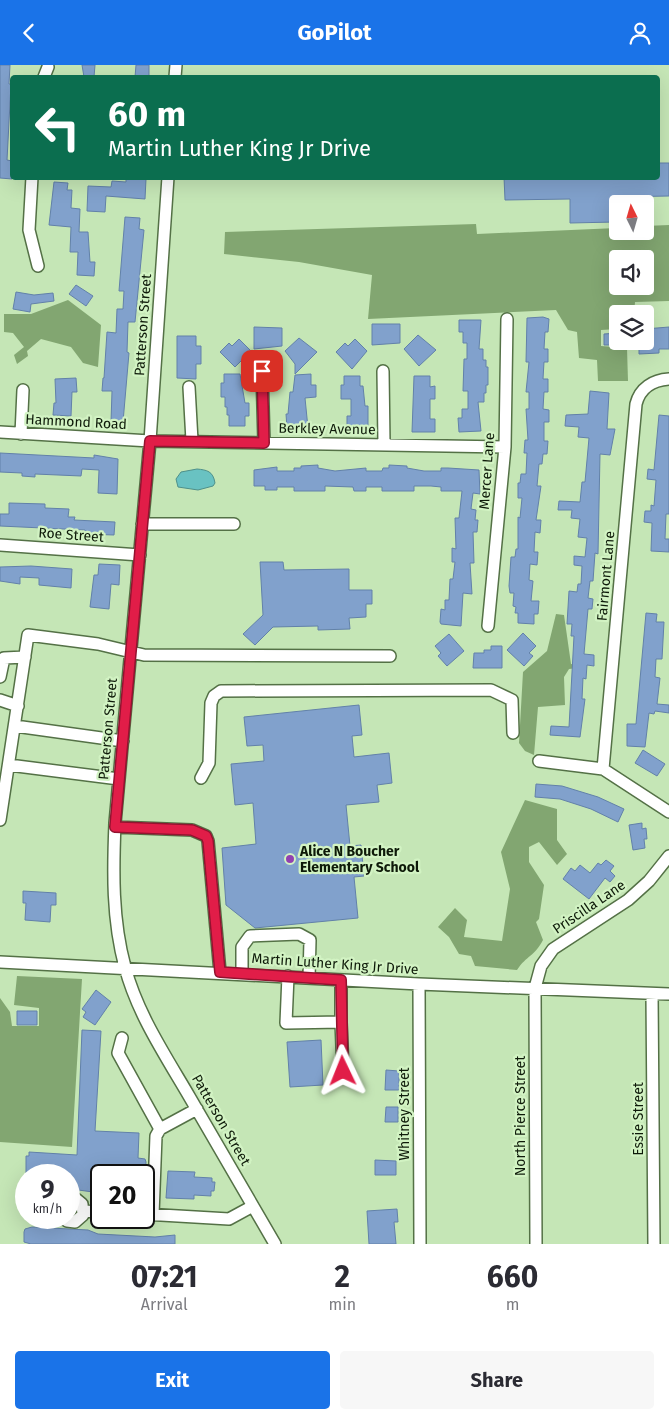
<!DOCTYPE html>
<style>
body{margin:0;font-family:"Fira Sans",sans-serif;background:#f7f7f7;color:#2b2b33;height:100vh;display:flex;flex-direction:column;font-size:19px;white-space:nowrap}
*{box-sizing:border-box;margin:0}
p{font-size:16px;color:#7c7c81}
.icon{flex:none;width:28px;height:28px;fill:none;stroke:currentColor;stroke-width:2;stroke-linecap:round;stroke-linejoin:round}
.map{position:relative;height:1179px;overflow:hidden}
.drawer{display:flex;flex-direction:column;background:#fff;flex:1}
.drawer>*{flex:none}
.hud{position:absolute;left:10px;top:10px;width:650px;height:105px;border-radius:5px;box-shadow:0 5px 20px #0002;background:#0b6e4f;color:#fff;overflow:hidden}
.needle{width:32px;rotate:355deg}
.controls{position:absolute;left:609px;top:130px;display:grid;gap:10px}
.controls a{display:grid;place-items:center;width:45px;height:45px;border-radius:5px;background:#fff;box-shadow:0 5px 20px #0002;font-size:25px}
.speed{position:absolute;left:15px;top:1099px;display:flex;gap:10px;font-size:25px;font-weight:700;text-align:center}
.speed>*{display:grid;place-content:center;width:65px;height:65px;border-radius:50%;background:#fff;box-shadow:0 5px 20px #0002;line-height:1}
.speed small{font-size:12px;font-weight:400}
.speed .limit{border:2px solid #111;border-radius:8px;background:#fff;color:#111}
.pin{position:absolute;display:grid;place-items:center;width:42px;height:42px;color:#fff;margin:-21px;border-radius:10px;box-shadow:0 2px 8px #0006}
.me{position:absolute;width:55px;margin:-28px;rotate:358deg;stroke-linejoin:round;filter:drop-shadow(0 0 4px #0008)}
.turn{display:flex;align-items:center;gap:18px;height:105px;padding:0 15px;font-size:22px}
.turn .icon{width:65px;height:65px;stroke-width:2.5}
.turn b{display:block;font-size:35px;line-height:42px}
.eta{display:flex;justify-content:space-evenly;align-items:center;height:85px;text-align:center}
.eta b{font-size:30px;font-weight:700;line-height:35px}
.action{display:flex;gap:10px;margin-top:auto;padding:10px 15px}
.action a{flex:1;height:58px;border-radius:5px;background:#1a73e8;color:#fff;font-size:20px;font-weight:700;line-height:58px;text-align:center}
.action a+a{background:#f7f7f7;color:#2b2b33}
header{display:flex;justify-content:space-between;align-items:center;height:65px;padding:0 15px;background:#1a73e8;color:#fff;font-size:22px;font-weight:700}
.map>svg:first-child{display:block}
</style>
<header><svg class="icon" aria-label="back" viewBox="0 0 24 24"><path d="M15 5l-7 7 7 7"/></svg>GoPilot<svg class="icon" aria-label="person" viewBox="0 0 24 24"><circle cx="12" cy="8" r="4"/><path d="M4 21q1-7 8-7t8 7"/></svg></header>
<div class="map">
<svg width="669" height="1179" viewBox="0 0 669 1179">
<rect width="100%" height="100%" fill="#c5e6b6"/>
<!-- forest -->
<path fill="#82a671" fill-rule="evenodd" d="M476 159 477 169 617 163 618 166H645V161L669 160V236L635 237 634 249H618L617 264 601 265V281L627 283 628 316H598L597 295 579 293 577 267 568 265 556 245 368 254 372 210 299 197 224 189 225 167ZM618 194H645V221H618Z
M68 235 101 260 98 302 83 298 71 282 41 274 27 286 28 291 17 299 14 290 24 282 13 268 4 267V249H31Z
M556 549 564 550 571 599 577 600 578 603 569 604 564 612 565 640 538 642 534 690 525 686 519 678 523 607 547 586Z
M525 735 557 744V775L567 789 557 800 539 777 529 782V797L544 820 539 854 536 857 543 875C534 892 527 890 517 905L475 901 471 891 459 889 449 872 438 862 455 843 467 855 464 872 502 876 510 824 501 787Z
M17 911 82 914 72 1082 0 1077V933L10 947 12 961H39V943L14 940Z"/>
<!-- water -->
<path fill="#69c2c2" stroke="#4e908a" d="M197 404C207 405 213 406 215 418L213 421 198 425 178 422 176 414 181 407Z"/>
<!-- building -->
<path fill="#81a1cc" stroke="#6281a9" d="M0 0H10L9 19H11L7 95 12 96V114L0 113Z
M82 0H95L94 12H84Z
M136 0H149V12H135Z
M658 98H669V131L614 132 615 157 570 158V134L505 135 504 112H658Z
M126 112 146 114 145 134 106 131 105 147 87 146 88 121 111 122 112 116 126 117Z
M54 117 68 118 67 125H72L71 143 80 144 79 167H88L90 197H95L94 211 77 210 78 187H70L71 162 49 160Z
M125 152 140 153 139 164 144 165 135 257H128L127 287 129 288 123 357H111L112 326H102L103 313H104L107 267 116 268 117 244H123L124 226H119Z
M76 220 93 231 86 241 69 229Z
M16 227 34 230 53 228 54 236 31 239 30 247 13 244Z
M543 252 549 254 548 267H545L544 284H548V297H544L543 314H548V327H544L543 344 549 345V357H544V376H548L547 389H543L542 399H539L537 421H541L536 455H541L540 468 535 467 534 487H538L537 500 530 499 529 515 533 516 531 536H539L538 549H534V559L518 558V548H515L516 542 513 541 514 528H510L509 521 511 492H515L516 484H518V452L520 453 522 433H518V418H520L521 409H526L527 388H524L525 375H528L526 344H529V327H526L529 297H526L527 253Z
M459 255H481L479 284H483V295H486V302H488V320H486V328H484V337H478L481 366 459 367 458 353H462V344H468V326H463L464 294H467V278H463V267H459Z
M372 259H400V278L372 280Z
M254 262 282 263V281L254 284Z
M669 262V284H659V288L639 289V276H645V264Z
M618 268V280H604V269Z
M418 270 436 285 419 301 404 284Z
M177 271H196V281H201V299H196V314L177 313Z
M299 273 317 287 295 309V299L285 286Z
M239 274 251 286 235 302 220 287 229 278 232 281Z
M355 274 367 286 352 304 336 287 345 278 348 281Z
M224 309H240L245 338H249V351H245V361H229V350H227V342H225V332H221V318H224Z
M311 309V320H316V332L305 333 308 363H287L286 349H288L290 327H293L295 310Z
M344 311H360V321H363L365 341H368V364H347V351H351V334H341V320H344Z
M414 311H430V322L435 321V334H430V354H435V367H412Z
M76 313 77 327H72L71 351 53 350 54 338H56L55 314Z
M590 326 609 328 607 364H615L610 390 600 389 598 489 595 488 593 516H590L588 533 593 534 592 544H588L584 589 594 590V601L587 600 586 614 583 613 582 634H585L580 672 550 670 551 661 569 662 574 571H571L572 559H567L569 526 577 527 578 519H581L582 501 574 500V491L585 492 587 473 578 472 580 454 571 453 572 445H558L559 436 580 437 582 417H585L589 373 578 372 579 362 565 361 566 350 588 349Z
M659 350 669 351V449H666L665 474H669V487L651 486 652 458 644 457 645 446H651V440L654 441 656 415 647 414 648 404 654 405Z
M0 388 94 393V390L118 394 117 429 98 428 99 405 82 404 81 411 35 409V412L22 411V408L0 407Z
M318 400V403L335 406 366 403V406H382L383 403H389V400L407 401V403L424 406H441V403H448L479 405 480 429 473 428 471 444 476 445 475 455H478L477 467H473L474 498H470L472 529 463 528 461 561 441 559 440 557 441 544 445 545V535H449L450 514H453L455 497H452V483L456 484 455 453H459L462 426H441V422L431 421H414V426H382V422H366V426H354L353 422 325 421V426H294V422H277V425H265V421H254V405L277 402V406H294V403H301V401Z
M9 438 45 439V443L69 444 68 452H75L74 455 115 457 114 470 85 469V465L0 461V449H9Z
M260 497H283L284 505 349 504V525H372V539H366V552L349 553 350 564 318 565V561L273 562 255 580 243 569 263 550Z
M99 499 120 500 119 520 111 519 109 544 90 542 94 510H98Z
M31 501 72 504 71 523 39 520V513L20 512V519L0 516V502Z
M646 548 657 549 656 557H664L662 594H656L655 612 660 613 657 639 669 640V648L655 646 654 649 649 648 645 682 627 681V659H636Z
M523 568 536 581 529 588 533 591 524 601 507 585Z
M449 569 464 586 447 601 438 591 441 588 435 581Z
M491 581H502V603H473L474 588H484V585H491Z
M359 640 362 670 352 671 354 692 389 688 392 718 377 720 379 737 346 740 350 781 361 780 364 811 354 812 358 853 255 863 226 840 222 783 256 779 253 738 235 740 231 699 264 696 263 680 247 681 244 652Z
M643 685 665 699 657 711 635 698Z
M536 719 562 721 598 732 624 744 618 757 591 744 560 734 535 732Z
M642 758V764L646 763 647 774H644L645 783 633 785 629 760Z
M606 795 614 801 610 806 615 811 610 817 605 813 589 834 563 814 571 803 575 806 580 800 590 808 598 798 601 800Z
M23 826 56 828V840H51L50 857 25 855 26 838H23Z
M96 925 111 937 95 960 83 952 86 947 82 944Z
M17 946H37V960H17Z
M82 965 101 966 95 1066 139 1068 138 1093 145 1094 146 1097 145 1110H121L122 1106 101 1105 100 1126 93 1127 71 1124 69 1110H26V1091H29V1087L77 1090Z
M321 975 323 1020 290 1022 287 977Z
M386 1005 399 1006V1025H385Z
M386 1042H398V1057H385Z
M375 1095 396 1096V1110H375Z
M168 1106 195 1107 194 1112 212 1113V1117H215L214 1126H211V1131L194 1130V1134L166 1133Z
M397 1144 398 1157H394L396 1179H369L367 1146Z
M32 1162 88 1165 98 1169 155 1172 175 1170V1179H31L24 1177V1167L25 1164Z"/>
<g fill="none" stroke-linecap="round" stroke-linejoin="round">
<!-- minor casing -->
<g stroke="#547146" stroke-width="14">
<path id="minor" d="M44 12 48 2
M175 12 176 0
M32 112 29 165 38 201
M168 112 150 376 115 758C113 806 112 854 125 902 137 948 165 990 189 1031 218 1080 246 1130 275 1179
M262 306 264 378
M383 306 384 379
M189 322 192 376
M0 367 150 376 505 382
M21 369 23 325
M142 459H234
M0 480 140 490
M488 561 505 382 507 254
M0 612 4 593 25 592
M0 635 18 641
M15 661 123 676
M539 696 603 704 669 747
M9 700 119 714
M603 704 636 339C640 323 653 315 669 314
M201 713 209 698 211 638 214 631 221 626 491 625 512 635 513 668
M0 755 28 570 98 579 144 590 390 591
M115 762 192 765 206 771 208 776 220 907
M0 897 419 919 669 929
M242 908V882L250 871 299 869 310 875 309 913
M288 911 286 958 341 957V915
M419 919 420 1179
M652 929 654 1179
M341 957 343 1006
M122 973 118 988 160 1064 197 1044
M84 1146 101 1147
M144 1149 229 1154 253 1141
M153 1150 156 1071 160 1064
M63 1152 67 1156 75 1157 83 1150 82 1139 76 1134H69
M536 1179 535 923 541 901 553 884 628 835 649 816 669 791"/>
</g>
<!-- minor -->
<use href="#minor" stroke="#fff" stroke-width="11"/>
</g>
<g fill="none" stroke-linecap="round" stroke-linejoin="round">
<!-- route casing -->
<g stroke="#92132f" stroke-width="12">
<path id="route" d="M262 306 264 378 150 376 115 762 192 765 206 771 208 776 220 907 341 915 343 1006"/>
</g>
<!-- route -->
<use href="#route" stroke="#e11d48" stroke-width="9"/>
</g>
<!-- markers -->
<circle fill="#9241b0" stroke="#d2f3c3" stroke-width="2" cx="290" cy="794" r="5"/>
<g text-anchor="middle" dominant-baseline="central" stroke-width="4.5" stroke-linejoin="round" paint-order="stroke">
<!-- street labels -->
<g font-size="14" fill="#0e1a09" stroke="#d2f3c3">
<text transform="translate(143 260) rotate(-86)">Patterson Street</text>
<text transform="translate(76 357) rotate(3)">Hammond Road</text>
<text transform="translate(327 364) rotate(1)">Berkley Avenue</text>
<text transform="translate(487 406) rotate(-86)">Mercer Lane</text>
<text transform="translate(71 470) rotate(4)">Roe Street</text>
<text transform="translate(606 511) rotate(-85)">Fairmont Lane</text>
<text transform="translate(108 664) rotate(-85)">Patterson Street</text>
<text transform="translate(589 842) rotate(-34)">Priscilla Lane</text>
<text transform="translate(335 899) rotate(4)">Martin Luther King Jr Drive</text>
<text transform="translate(404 1049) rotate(-90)">Whitney Street</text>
<text transform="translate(520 1051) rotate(-90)">North Pierce Street</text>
<text transform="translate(638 1054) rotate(-90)">Essie Street</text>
<text transform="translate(221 1055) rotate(60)">Patterson Street</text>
</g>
<!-- poi labels -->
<g font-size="14" font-weight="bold" fill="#0e1a09" stroke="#d2f3c3" text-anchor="start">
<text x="300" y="786">Alice N Boucher<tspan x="300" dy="16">Elementary School</tspan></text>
</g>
</g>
</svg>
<div class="controls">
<a><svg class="needle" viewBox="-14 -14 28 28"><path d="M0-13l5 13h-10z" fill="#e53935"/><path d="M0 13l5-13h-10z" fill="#7c7c81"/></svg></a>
<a><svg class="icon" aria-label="sound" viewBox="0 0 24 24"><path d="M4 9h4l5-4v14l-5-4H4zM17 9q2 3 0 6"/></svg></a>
<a><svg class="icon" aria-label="layers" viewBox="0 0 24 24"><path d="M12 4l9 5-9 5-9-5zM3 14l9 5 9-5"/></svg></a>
</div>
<div class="speed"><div>9<small>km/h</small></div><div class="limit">20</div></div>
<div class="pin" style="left:262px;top:306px;background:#d93025"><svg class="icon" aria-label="arrive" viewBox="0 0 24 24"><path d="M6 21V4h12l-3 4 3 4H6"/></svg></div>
<svg class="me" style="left:343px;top:1006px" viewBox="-20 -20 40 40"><path d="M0-17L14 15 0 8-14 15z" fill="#e11d48" stroke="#fff" stroke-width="4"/></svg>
<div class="hud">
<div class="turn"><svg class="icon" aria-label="left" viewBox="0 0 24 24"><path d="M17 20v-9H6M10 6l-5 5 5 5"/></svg><div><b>60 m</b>Martin Luther King Jr Drive</div></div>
</div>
</div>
<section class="drawer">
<div class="eta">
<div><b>07:21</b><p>Arrival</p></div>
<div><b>2</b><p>min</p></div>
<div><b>660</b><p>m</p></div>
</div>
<div class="action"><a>Exit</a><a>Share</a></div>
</section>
